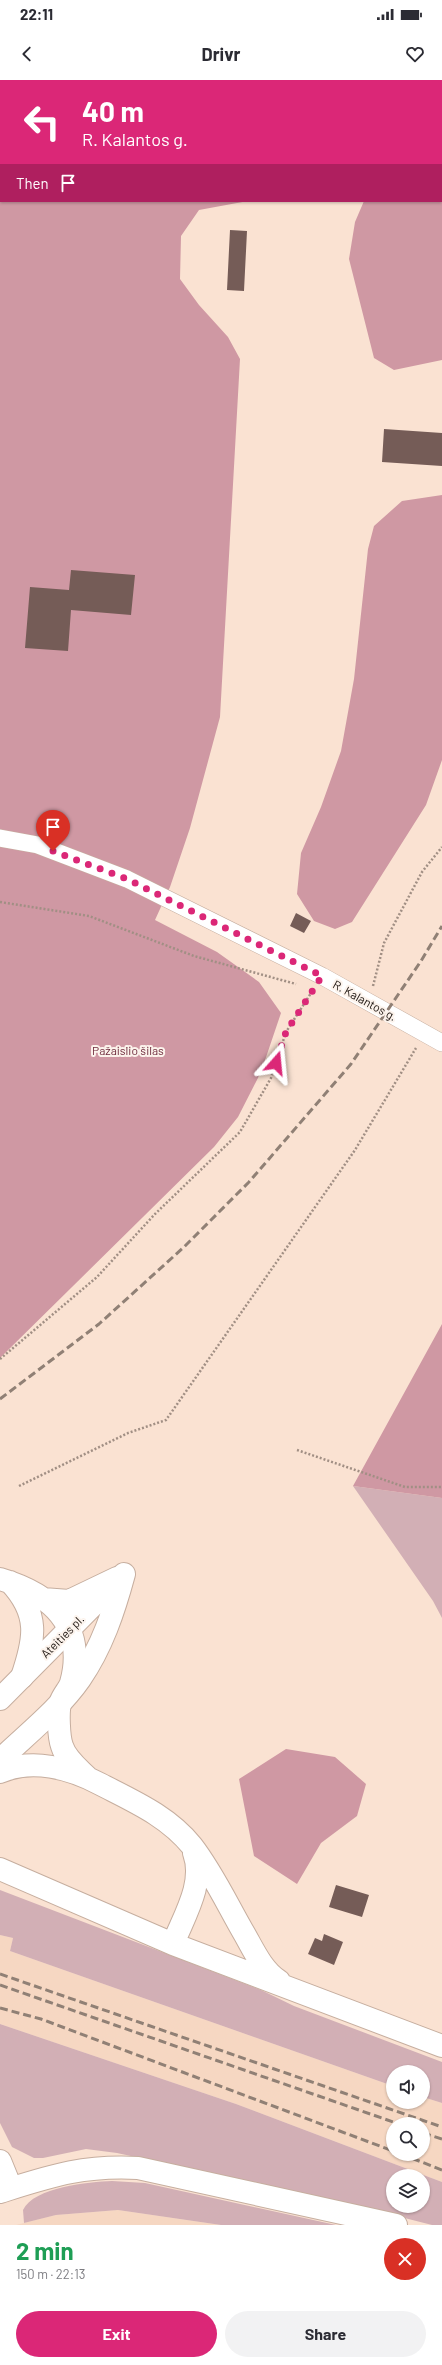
<!DOCTYPE html>
<meta charset="utf-8">
<style>
body{margin:0;font-family:Barlow,sans-serif;background:#f2f2f3;color:#2b2b33;height:100vh;display:flex;flex-direction:column;font-size:15px;white-space:nowrap}
*{box-sizing:border-box;margin:0}
p{font-size:13px;color:#7c7c81}
.icon{flex:none;width:22px;height:22px;fill:none;stroke:currentColor;stroke-width:2;stroke-linecap:round;stroke-linejoin:round}
.map{position:relative;height:2145px;overflow:hidden}
.sheet{display:flex;flex-direction:column;background:#fff;flex:1}
.sheet>*{flex:none}
.banner{position:absolute;left:0px;top:0px;width:442px;height:122px;box-shadow:0 1px 3px #0004;background:#db2777;color:#fff;overflow:hidden}
.fabs{position:absolute;left:386px;top:1985px;display:grid;gap:8px}
.fabs a{display:grid;place-items:center;width:44px;height:44px;border-radius:50%;background:#fff;box-shadow:0 1px 3px #0004;font-size:20px}
.pin{position:absolute;display:grid;place-items:center;width:34px;height:34px;color:#fff;margin:-41px -17px;border-radius:50% 50% 50% 0;rotate:-45deg;box-shadow:0 0 4px #0007}
.pin .icon{rotate:45deg}
.me{position:absolute;width:44px;margin:-22px;rotate:18deg;stroke-linejoin:round;filter:drop-shadow(0 0 3px #0008)}
.turn{display:flex;align-items:center;gap:14px;height:84px;padding:0 16px;font-size:18px}
.turn .icon{width:52px;height:52px;stroke-width:2.5}
.turn b{display:block;font-size:28px;line-height:34px}
.then{display:flex;align-items:center;height:38px;padding:0 16px;background:#0003;gap:8px;font-size:15px}
.round{display:grid;place-items:center;flex:none;width:42px;height:42px;border-radius:21px;background:#f2f2f3}
.summary{display:flex;align-items:center;justify-content:space-between;height:68px;padding:0 16px}
h1{font-size:24px;font-weight:700;line-height:30px;color:#1e9e55}
.action{display:flex;gap:8px;margin-top:auto;padding:8px 16px}
.action a{flex:1;height:46px;border-radius:24px;background:#db2777;color:#fff;font-size:16px;font-weight:700;line-height:46px;text-align:center}
.action a+a{background:#f2f2f3;color:#2b2b33}
.status{display:flex;justify-content:space-between;align-items:center;height:28px;padding:0 20px;background:#fff;direction:ltr}
.status svg{height:11px;fill:currentColor}
header{display:flex;justify-content:space-between;align-items:center;height:52px;padding:0 16px;background:#fff;font-size:18px;font-weight:700}
.map>svg:first-child{display:block}
</style>
<div class="status"><b>22:11</b><svg viewBox="0 0 49 12"><path d="M0 12V9h3v3zM5 12V6h3v6zM10 12V3h3v9zM15 12V0h3v12zM26 1h20v11H26zM47 4h2v5h-2z"/></svg></div>
<header><svg class="icon" aria-label="back" viewBox="0 0 24 24"><path d="M15 5l-7 7 7 7"/></svg>Drivr<svg class="icon" aria-label="heart" viewBox="0 0 24 24"><path d="M12 20l-8-8c-3-5 5-10 8-4 3-6 11-1 8 4z"/></svg></header>
<div class="map">
<svg width="442" height="2145" viewBox="0 0 442 2145">
<rect width="100%" height="100%" fill="#fae2d2"/>
<!-- built -->
<path fill="#f6d7c2" fill-rule="evenodd" d="M0 1855 13 1858 10 1871 393 2006V2022H423V2017L442 2023V2102L236 2024 0 1944ZM393 2044H423V2074H393Z
M118 2130 221 2145H16L56 2135Z"/>
<!-- green -->
<path fill="#d2afb5" fill-rule="evenodd" d="M353 1406 442 1418V1538L433 1521Z
M0 1810 261 1910 294 1926 442 1982V2023L423 2017V1992H393V2006L10 1871 13 1858 0 1855Z
M0 1944 236 2024 442 2102V2145H432L338 2121 117 2073 86 2069 43 2078H34L12 2067 0 2043ZM393 2096H423V2126H393Z
M112 2101 145 2103 336 2145H221L118 2130 56 2135 24 2143 23 2130C34 2107 89 2102 112 2101Z"/>
<!-- forest -->
<path fill="#cf98a3" d="M0 0H295L1 1V121H248L199 130 181 156 180 199 199 225 228 257 240 279 220 637 190 748 170 807 155 840 217 872 259 902 281 933 261 992 238 1037 214 1067 0 1278Z
M411 0H442V280L394 290 374 278 349 179 355 142 364 121H441V1Z
M442 415V680L426 725 352 842 335 849 314 841 297 814 301 773 321 727 341 671 354 599 368 469 374 446 402 421Z
M442 1244V1418L353 1406Z
M286 1669 335 1677 366 1704 357 1736 321 1763 297 1804 254 1776 239 1699Z"/>
<!-- building -->
<path fill="#755c57" d="M230 150 247 151 244 211 227 210Z
M384 349 442 353V386L382 382Z
M71 490 135 495 131 535 71 530 68 571 25 568 30 507 69 510Z
M296 833 311 841 304 853 290 846Z
M336 1805 369 1815 362 1837 329 1827Z
M324 1854 343 1862 334 1885 308 1874 315 1858 322 1861Z"/>
<g fill="none" stroke-linecap="round" stroke-linejoin="round">
<!-- street casing -->
<g stroke="#c6ae9f" stroke-width="18">
<path id="street" d="M0 758 38 765 127 799 322 896 442 963"/>
</g>
<!-- secondary casing -->
<g stroke="#c6ae9f" stroke-width="24">
<path id="secondary" d="M0 2081 11 2108
M0 2112C51 2096 83 2085 138 2088L396 2145"/>
</g>
<!-- primary casing -->
<g stroke="#c6ae9f" stroke-width="24">
<path id="primary" d="M0 1499C51 1514 87 1545 71 1603 69 1609 63 1615 61 1621 57 1630 59 1658 62 1666 66 1679 78 1688 87 1697
M10 1502C40 1534 35 1559 22 1597
M43 1519 69 1521 117 1498
M0 1692C32 1678 70 1688 100 1704 133 1721 168 1736 192 1766 213 1793 228 1826 245 1855 254 1871 263 1891 279 1901
M0 1789 173 1864 442 1966
M173 1864C184 1836 205 1803 194 1773"/>
</g>
<!-- highway casing -->
<g stroke="#c6ae9f" stroke-width="24">
<path id="highway" d="M0 1619 122 1496
M0 1680C27 1654 59 1629 80 1599 102 1567 114 1531 124 1494"/>
</g>
<!-- path -->
<path stroke="#a18f84" stroke-width="2.5" stroke-dasharray="2 2" stroke-linecap="butt" d="M0 822 89 836 194 876 296 904
M373 906 384 863 422 792 442 767
M0 1279 97 1197 155 1134 240 1052 271 998 286 952 313 910
M297 1370 405 1407H442
M19 1406 128 1353 166 1340 355 1070 416 968"/>
<!-- street -->
<use href="#street" stroke="#fff" stroke-width="17"/>
<!-- secondary -->
<use href="#secondary" stroke="#fff" stroke-width="22"/>
<!-- primary -->
<use href="#primary" stroke="#fff" stroke-width="22"/>
<!-- highway -->
<use href="#highway" stroke="#fff" stroke-width="22"/>
<!-- rail -->
<path stroke="#908075" stroke-width="3" stroke-dasharray="8 4" stroke-linecap="butt" d="M0 1319 99 1244 184 1167 249 1102 351 984 421 881 442 846
M0 1894 442 2047
M0 1905 399 2044
M0 1928 41 1939 393 2071
M423 2053 442 2059
M401 2074 442 2090"/>
</g>
<g fill="none" stroke-linecap="round" stroke-linejoin="round">
<!-- route -->
<path stroke="#db2777" stroke-width="7" stroke-dasharray="0 12.6" d="M53 771 127 799 322 896 286 952 276 983"/>
</g>
<g text-anchor="middle" dominant-baseline="central" stroke-width="4" stroke-linejoin="round" paint-order="stroke">
<!-- street labels -->
<g font-size="12" fill="#1c140f" stroke="#fcf3ec">
<text transform="translate(365 920) rotate(29)">R. Kalantos g.</text>
<text transform="translate(62 1556) rotate(-45)">Ateities pl.</text>
</g>
<!-- park labels -->
<g font-size="12" fill="#6c293b" stroke="#fcf3ec">
<text x="128" y="970">Pažaislio šilas</text>
</g>
</g>
</svg>
<div class="fabs">
<a><svg class="icon" aria-label="sound" viewBox="0 0 24 24"><path d="M4 9h4l5-4v14l-5-4H4zM17 9q2 3 0 6"/></svg></a>
<a><svg class="icon" aria-label="search" viewBox="0 0 24 24"><circle cx="10" cy="10" r="6"/><path d="M15 15l6 6"/></svg></a>
<a><svg class="icon" aria-label="layers" viewBox="0 0 24 24"><path d="M12 4l9 5-9 5-9-5zM3 14l9 5 9-5"/></svg></a>
</div>
<div class="pin" style="left:53px;top:771px;background:#d93025"><svg class="icon" aria-label="arrive" viewBox="0 0 24 24"><path d="M6 21V4h12l-3 4 3 4H6"/></svg></div>
<svg class="me" style="left:276px;top:983px" viewBox="-20 -20 40 40"><path d="M0-17L14 15 0 8-14 15z" fill="#db2777" stroke="#fff" stroke-width="4"/></svg>
<div class="banner">
<div class="turn"><svg class="icon" aria-label="left" viewBox="0 0 24 24"><path d="M17 20v-9H6M10 6l-5 5 5 5"/></svg><div><b>40 m</b>R. Kalantos g.</div></div>
<div class="then">Then<svg class="icon" aria-label="arrive" viewBox="0 0 24 24"><path d="M6 21V4h12l-3 4 3 4H6"/></svg></div>
</div>
</div>
<section class="sheet">
<div class="summary"><div><h1>2 min</h1><p>150 m · 22:13</p></div><a class="round" style="background:#d93025;color:#fff"><svg class="icon" aria-label="close" viewBox="0 0 24 24"><path d="M6 6l12 12M18 6L6 18"/></svg></a></div>
<div class="action"><a>Exit</a><a>Share</a></div>
</section>
